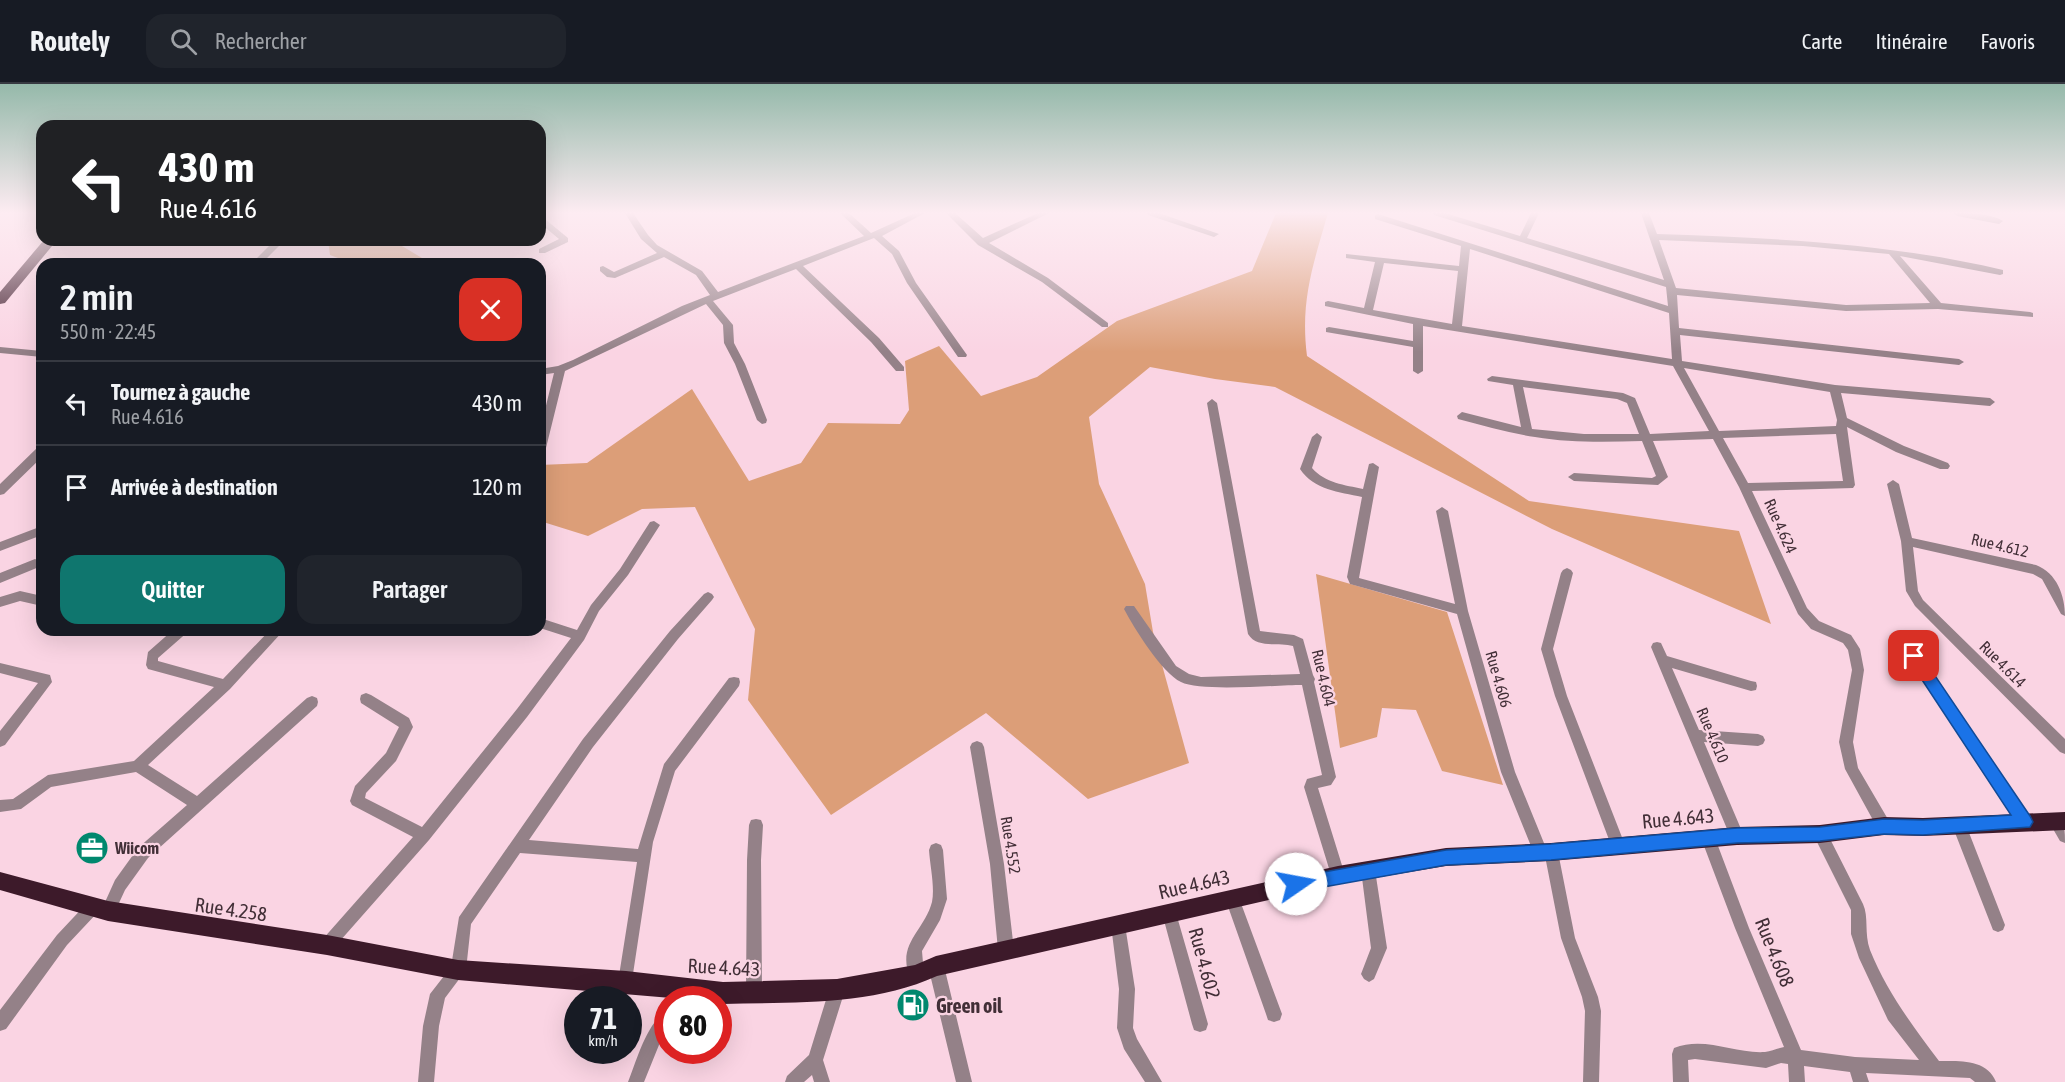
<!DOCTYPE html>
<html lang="fr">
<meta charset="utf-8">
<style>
body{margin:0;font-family:"Asap Condensed",sans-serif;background:#20242c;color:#f1f3f6;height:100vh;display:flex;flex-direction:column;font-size:22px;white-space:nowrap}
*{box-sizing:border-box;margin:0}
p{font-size:20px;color:#9ea1a6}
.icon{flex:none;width:33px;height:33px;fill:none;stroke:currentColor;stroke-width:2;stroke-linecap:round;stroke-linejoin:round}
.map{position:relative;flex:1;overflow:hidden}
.panel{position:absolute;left:36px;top:174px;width:510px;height:378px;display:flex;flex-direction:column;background:#171b24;border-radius:18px;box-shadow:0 6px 24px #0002}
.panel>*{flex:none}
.banner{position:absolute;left:36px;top:36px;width:510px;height:126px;border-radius:18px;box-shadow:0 6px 24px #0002;background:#202124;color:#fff;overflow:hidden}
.speed{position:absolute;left:564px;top:902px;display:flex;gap:12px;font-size:30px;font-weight:700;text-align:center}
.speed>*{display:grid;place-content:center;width:78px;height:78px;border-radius:50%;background:#171b24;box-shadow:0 6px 24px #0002;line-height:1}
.speed small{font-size:15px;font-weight:400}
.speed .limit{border:9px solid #d22;background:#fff;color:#111}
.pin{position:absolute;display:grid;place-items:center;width:51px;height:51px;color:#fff;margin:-26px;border-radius:12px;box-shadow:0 3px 9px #0006}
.me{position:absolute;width:66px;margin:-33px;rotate:78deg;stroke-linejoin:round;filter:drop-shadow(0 0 4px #0008)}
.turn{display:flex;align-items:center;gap:21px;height:126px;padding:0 24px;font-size:27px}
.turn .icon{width:78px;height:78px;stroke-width:2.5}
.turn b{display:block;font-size:42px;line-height:51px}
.round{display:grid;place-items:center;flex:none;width:63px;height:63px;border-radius:18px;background:#20242c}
.headline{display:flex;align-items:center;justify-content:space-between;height:102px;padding:0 24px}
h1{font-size:36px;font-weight:600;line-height:45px}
.button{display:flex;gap:12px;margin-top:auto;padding:12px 24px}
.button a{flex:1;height:69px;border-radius:18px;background:#0f766e;color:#fff;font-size:24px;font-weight:600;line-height:69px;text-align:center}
.button a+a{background:#20242c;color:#f1f3f6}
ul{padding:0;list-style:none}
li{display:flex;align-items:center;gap:18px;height:84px;padding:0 24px;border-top:2px solid #363941}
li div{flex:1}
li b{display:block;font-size:22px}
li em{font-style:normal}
header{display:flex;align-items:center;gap:36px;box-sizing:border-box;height:84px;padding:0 30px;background:#171b24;border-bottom:2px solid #363941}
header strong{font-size:28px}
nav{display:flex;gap:33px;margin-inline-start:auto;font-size:21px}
.search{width:420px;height:54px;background:#20242c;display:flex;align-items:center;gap:15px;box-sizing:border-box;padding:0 21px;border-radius:18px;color:#9ea1a6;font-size:22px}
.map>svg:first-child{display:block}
</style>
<header>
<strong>Routely</strong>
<div class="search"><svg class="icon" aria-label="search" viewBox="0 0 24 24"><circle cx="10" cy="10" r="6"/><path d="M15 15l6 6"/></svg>Rechercher</div>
<nav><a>Carte</a><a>Itinéraire</a><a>Favoris</a></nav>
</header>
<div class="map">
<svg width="2065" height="998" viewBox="0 0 2065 998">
<rect width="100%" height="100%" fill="#fad4e3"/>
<!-- green -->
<path fill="#dc9e78" d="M1276 129H1328C1313 181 1300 217 1307 272L1529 417 1739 447 1771 540 1552 445 1275 303 1215 295 1150 283 1089 333 1099 400 1145 500 1153 548 1189 679 1088 715 986 629 831 731 748 616 755 545 695 423 642 425 588 452 540 437V381L587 379 692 305 749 397 801 379 828 339 900 340 909 326 905 277 939 262 981 312 1037 293 1117 237 1252 187Z
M328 156H392L432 180H354L330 171Z
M1316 490 1447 528 1503 701 1442 687 1416 626 1382 624 1377 653 1340 664Z"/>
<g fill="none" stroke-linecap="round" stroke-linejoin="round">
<!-- minor -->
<path fill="#948188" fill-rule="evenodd" d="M625 129H633L648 151 657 161 702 187 718 208 864 152 840 129H849L871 149 915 129H925L882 152 899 167 916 199 967 271 966 273H958L907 199 892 170 874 154 803 182 879 254 904 283V287H896L871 258 796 185 713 217 733 241 734 259 745 280 767 336 766 339 762 340 757 336 735 280 724 259 723 241 706 220 565 287 545 368 540 372V346L554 289 540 291V285L558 282 573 276 682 222 710 211 696 191 664 173 615 194 607 193 600 187V183L603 182 614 188 657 169 641 155Z
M946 129H955L983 154 1038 129H1049L989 159 1048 194 1108 239V243H1102L1042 198 978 161Z
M1147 129H1159L1219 150 1214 153 1148 131Z
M1433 129H1445L1520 152 1531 129H1539L1527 154 1664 196 1641 129H1649L1657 150C1773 154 1889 159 2003 186V190L2000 191 1900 172 1941 219 2030 228 2033 229V233L1938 225 1846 227 1677 211 1679 244 1959 275 1964 278 1959 281 1680 251 1682 277 1835 301 1990 314 1995 318 1990 322 1841 309 1847 334 1904 362 1948 379 1950 382 1948 385H1940L1896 368 1847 343 1855 401 1853 404 1752 407 1807 524 1819 537 1851 551 1860 565 1864 586 1853 658 1858 684 1889 737 1891 742 1889 747 1884 748 1879 747 1845 685 1839 658 1852 586 1848 566 1843 559 1811 545 1798 530 1739 403 1713 355 1653 357 1668 393 1658 401 1574 397 1568 393 1574 389 1652 394 1656 392 1642 357C1607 358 1570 359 1535 353 1509 349 1484 342 1458 335L1457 332 1462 328 1521 343 1513 301 1488 297 1487 295 1492 292 1623 309 1635 314 1650 350 1709 347 1673 282 1423 242V287L1418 290 1413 287V263L1326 248V244L1329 243 1413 257V240L1325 222V218L1328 217 1364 224 1375 178 1346 174V170L1459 182 1461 162 1375 135V131L1378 130 1668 222 1666 203 1434 131ZM1659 156 1803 162 1889 170 1930 219 1846 221 1676 204ZM1470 165 1669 229 1672 275 1462 242ZM1384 179 1458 187 1452 240 1373 226ZM1684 284 1830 308 1837 336 1836 342 1719 347ZM1523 303 1617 315 1627 319 1639 350H1584L1532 345ZM1836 350 1843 397 1748 399 1723 354Z
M1953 129C1968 129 1990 129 2003 137L1999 140 1957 132Z
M540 131 568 154V158L545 169H539V165L559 155 540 139Z
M275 156H285L261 180H251Z
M0 263 42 267V273L0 269Z
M1212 315 1217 319 1260 547 1294 551 1303 555 1313 591 1315 595 1314 598 1336 693 1331 701 1318 704 1345 791 1343 796 1338 798 1333 796 1331 791 1304 703 1307 695 1322 691 1302 601C1276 601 1200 608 1181 598 1162 589 1134 544 1124 525L1126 522H1134L1176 582 1189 590 1201 593 1300 590 1293 562C1279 558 1257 565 1248 550L1207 319Z
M1317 349 1322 353 1312 384C1325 399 1345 401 1363 405L1369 380 1373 379 1379 383 1359 494 1455 520 1436 427 1442 423 1448 427 1468 527 1515 688 1546 764 1551 761 1556 763 1558 768 1575 854 1598 913 1601 927 1599 998H1583L1585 927 1582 913 1561 854 1545 772 1540 774 1535 772 1501 688 1457 530 1350 500 1347 493 1362 413C1339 408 1314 406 1300 385L1312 353Z
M42 362V373L4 410 0 411V400L38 363Z
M1893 396 1899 400 1912 454 2036 481C2057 489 2065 512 2065 532L2061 530 2042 495 2033 490 1913 463 1918 507 1923 516 2065 655V670L2060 668 1915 522 1906 507 1901 457 1887 400Z
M654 437 660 441 628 491 599 527 584 556 527 633 429 756 332 866 327 868 322 866 319 861 322 856 413 753 352 721 350 717 355 702 386 669 399 643 361 619 360 615 361 611 366 609 371 611 409 634 413 643 396 677 366 709 365 714 422 743 517 625 571 554 540 544V534L577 546 591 521 620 485 650 438Z
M42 442V451L0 467V458Z
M35 475 39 477 41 480 39 483 0 499V489Z
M1567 484 1571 486 1573 489 1553 565 1567 612 1625 761 1623 766 1618 768 1613 766 1611 761 1555 612 1541 565 1561 489 1563 486Z
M20 507 42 512V522L20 517 0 523V513Z
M708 508 712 510 714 513 712 516 678 555 593 663 529 756 638 765 664 680 729 594 734 593 739 594 740 598 739 602 675 687 653 758 631 903 626 906 621 903 618 898 637 778 520 769 471 840 466 886 445 914 439 942 434 998H418L423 942 430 910 451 883 459 833 583 655 670 547 704 510Z
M173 546H190L158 574V577L223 595 270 546H284L230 605 148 681 197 712 307 614 312 612 317 614 318 618 317 622 148 774 125 806 113 832 108 834 103 832 101 827 115 796 138 764 187 721 136 688 51 703 21 725 0 728V716L13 715 48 691 134 677 214 603 148 585 146 581 148 568Z
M1657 558 1661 559 1667 572 1751 597 1756 598 1757 602 1756 606 1751 607 1672 584 1699 646 1758 650 1763 652 1765 656 1763 660 1758 662 1704 658 1744 752 1742 757 1737 759 1732 757 1730 752 1651 563 1653 559Z
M1914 567 1918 568 2030 733 2032 738 2030 743 2025 744 2020 743 1910 576 1908 572 1910 568Z
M0 579 50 591 52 598 5 661 0 663V647L38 599 0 589Z
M977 657 982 659 984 663 1004 780 1014 866 1011 871 1006 873 1001 871 998 866 990 780 970 663 972 659Z
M2056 732C2065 736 2065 748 2065 759L2060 757 2049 738 2051 733Z
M756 735 761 736 763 741 761 776 762 908 759 913 754 916 749 913 746 908 747 776 749 741 751 736Z
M1959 735 1964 736 1966 741 2005 841 2003 846 1998 848 1993 846 1952 741 1954 736Z
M1820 743 1825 745 1863 820C1869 833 1864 849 1870 866 1887 908 1912 941 1939 977 1960 977 1987 975 1996 998H1975L1970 994 1866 989 1869 998H1853L1850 988 1804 982 1805 998H1789L1788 980 1781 979 1766 984 1695 975 1688 976 1689 998H1673L1672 970 1674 964C1705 952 1735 970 1765 968 1772 967 1778 964 1784 963L1735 844 1701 754 1703 749 1708 747 1713 749 1715 754 1749 844 1801 966 1855 973 1919 976 1888 936 1859 874 1851 850V826L1813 750 1815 745Z
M936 759 941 761 943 766 947 815 940 836 922 867 924 891 921 896 916 899 911 896C895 860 924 848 932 818 935 803 930 782 929 766L931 761Z
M1368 779 1373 781 1375 786 1387 864 1374 895 1369 898 1364 895 1361 890 1371 864 1361 786 1363 781Z
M1232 807 1237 809 1239 814 1282 930 1280 936 1274 938 1268 936 1266 930 1225 814 1227 809Z
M93 816 98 818 100 823 98 828 67 861 6 945 0 947V926L57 851 88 818Z
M1169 822 1174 824 1176 829 1208 940 1206 946 1200 948 1194 946 1192 940 1162 829 1164 824Z
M1118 834 1123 836 1125 841 1135 905 1133 944 1137 955 1162 998H1145L1124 965 1117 944 1119 905 1111 841 1113 836Z
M936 874 941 877 944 882 972 998H956L928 882 931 877Z
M837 898 842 901 845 906 823 976 830 998H814L812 991 804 998H785L787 992 809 971 829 906 832 901Z
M668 927V948L661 956 644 998H628C636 979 647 936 668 927Z"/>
<!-- highway -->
<path fill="#3d1a2a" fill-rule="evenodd" d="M44 156H57L5 219 0 220V208Z
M2065 728V746L1923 752 1884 751 1820 759 1737 761 1551 777 1446 782 1338 800 937 892C871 922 794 918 723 920L718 919V915H683L458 896 327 871 108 837 0 806V788L108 817 327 851 458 876 626 887 723 898 837 895 915 881 936 872 1338 782 1446 764 1551 759 1737 743 1820 741 1884 733 1923 734Z"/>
</g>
<!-- sky -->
<linearGradient id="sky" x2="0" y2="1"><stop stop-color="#95b9aa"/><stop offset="0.48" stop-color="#fdecf2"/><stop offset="1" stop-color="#fdecf2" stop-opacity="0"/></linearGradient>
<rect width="2065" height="268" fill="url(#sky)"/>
<!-- route -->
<path fill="#1a73e8" stroke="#114b97" stroke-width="1.5" d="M1914 566 1919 568 2030 732 2033 738 2030 743 1923 751 1884 750 1820 757 1737 759 1551 776 1446 781 1296 808 1290 806 1288 800 1290 795 1296 793 1446 766 1551 760 1737 744 1820 743 1884 735 1923 736 2011 731 1909 576 1907 572 1909 568Z"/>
<!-- icons -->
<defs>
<g id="office-disc" transform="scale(1.725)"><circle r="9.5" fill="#00886e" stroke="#fad4e3"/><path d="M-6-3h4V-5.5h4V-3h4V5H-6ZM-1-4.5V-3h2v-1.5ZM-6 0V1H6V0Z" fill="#fff"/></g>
<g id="fuel-disc" transform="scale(1.725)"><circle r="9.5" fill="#00886e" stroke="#fad4e3"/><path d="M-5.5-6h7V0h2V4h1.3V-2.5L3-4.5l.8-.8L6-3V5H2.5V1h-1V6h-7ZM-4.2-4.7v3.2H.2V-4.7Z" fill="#fff"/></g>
</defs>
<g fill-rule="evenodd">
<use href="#office-disc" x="92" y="764"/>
<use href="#fuel-disc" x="913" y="921"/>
</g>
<g text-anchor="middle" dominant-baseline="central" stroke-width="4.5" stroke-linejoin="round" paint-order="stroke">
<!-- street labels -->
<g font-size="16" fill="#422f37" stroke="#fad4e3">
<text transform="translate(1781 442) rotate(66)">Rue 4.624</text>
<text transform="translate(2000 461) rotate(13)">Rue 4.612</text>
<text transform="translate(2003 580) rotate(45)">Rue 4.614</text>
<text transform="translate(1324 594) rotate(77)">Rue 4.604</text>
<text transform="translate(1499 595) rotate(74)">Rue 4.606</text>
<text transform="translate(1713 651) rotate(67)">Rue 4.610</text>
<text transform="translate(1011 761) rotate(81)">Rue 4.552</text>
</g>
<!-- poi labels -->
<g font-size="16" font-weight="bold" fill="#422f37" stroke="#fad4e3" text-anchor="start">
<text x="115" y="764">Wiicom</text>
</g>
<!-- near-street labels -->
<g font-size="20" fill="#422f37" stroke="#fad4e3">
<text transform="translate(1678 734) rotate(-5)">Rue 4.643</text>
<text transform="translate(1194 800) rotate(-13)">Rue 4.643</text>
<text transform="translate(231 825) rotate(8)">Rue 4.258</text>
<text transform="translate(1775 868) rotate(68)">Rue 4.608</text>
<text transform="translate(1205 879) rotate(75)">Rue 4.602</text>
<text transform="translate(724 883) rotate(3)">Rue 4.643</text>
</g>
<!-- near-poi labels -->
<g font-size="20" font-weight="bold" fill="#422f37" stroke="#fad4e3" text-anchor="start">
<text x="936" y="921">Green oil</text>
</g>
</g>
</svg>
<div class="speed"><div>71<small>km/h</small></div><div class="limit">80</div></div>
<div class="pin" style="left:1914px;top:572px;background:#d93025"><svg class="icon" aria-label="arrive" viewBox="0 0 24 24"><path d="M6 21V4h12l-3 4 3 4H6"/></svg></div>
<svg class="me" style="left:1296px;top:800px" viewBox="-20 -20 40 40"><circle r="19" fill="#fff"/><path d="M0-13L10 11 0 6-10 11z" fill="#1a73e8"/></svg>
<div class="banner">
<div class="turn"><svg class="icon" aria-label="left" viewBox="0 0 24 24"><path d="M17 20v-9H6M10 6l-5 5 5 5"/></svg><div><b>430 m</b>Rue 4.616</div></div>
</div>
<section class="panel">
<div class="headline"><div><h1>2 min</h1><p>550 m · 22:45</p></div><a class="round" style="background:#d93025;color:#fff"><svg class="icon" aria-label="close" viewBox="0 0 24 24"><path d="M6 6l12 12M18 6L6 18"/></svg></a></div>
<ul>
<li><svg class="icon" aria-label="left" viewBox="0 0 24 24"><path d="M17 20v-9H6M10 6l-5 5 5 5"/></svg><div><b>Tournez à gauche</b><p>Rue 4.616</p></div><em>430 m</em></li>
<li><svg class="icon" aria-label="arrive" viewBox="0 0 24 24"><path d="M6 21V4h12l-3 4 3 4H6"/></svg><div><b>Arrivée à destination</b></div><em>120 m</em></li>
</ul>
<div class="button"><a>Quitter</a><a>Partager</a></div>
</section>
</div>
